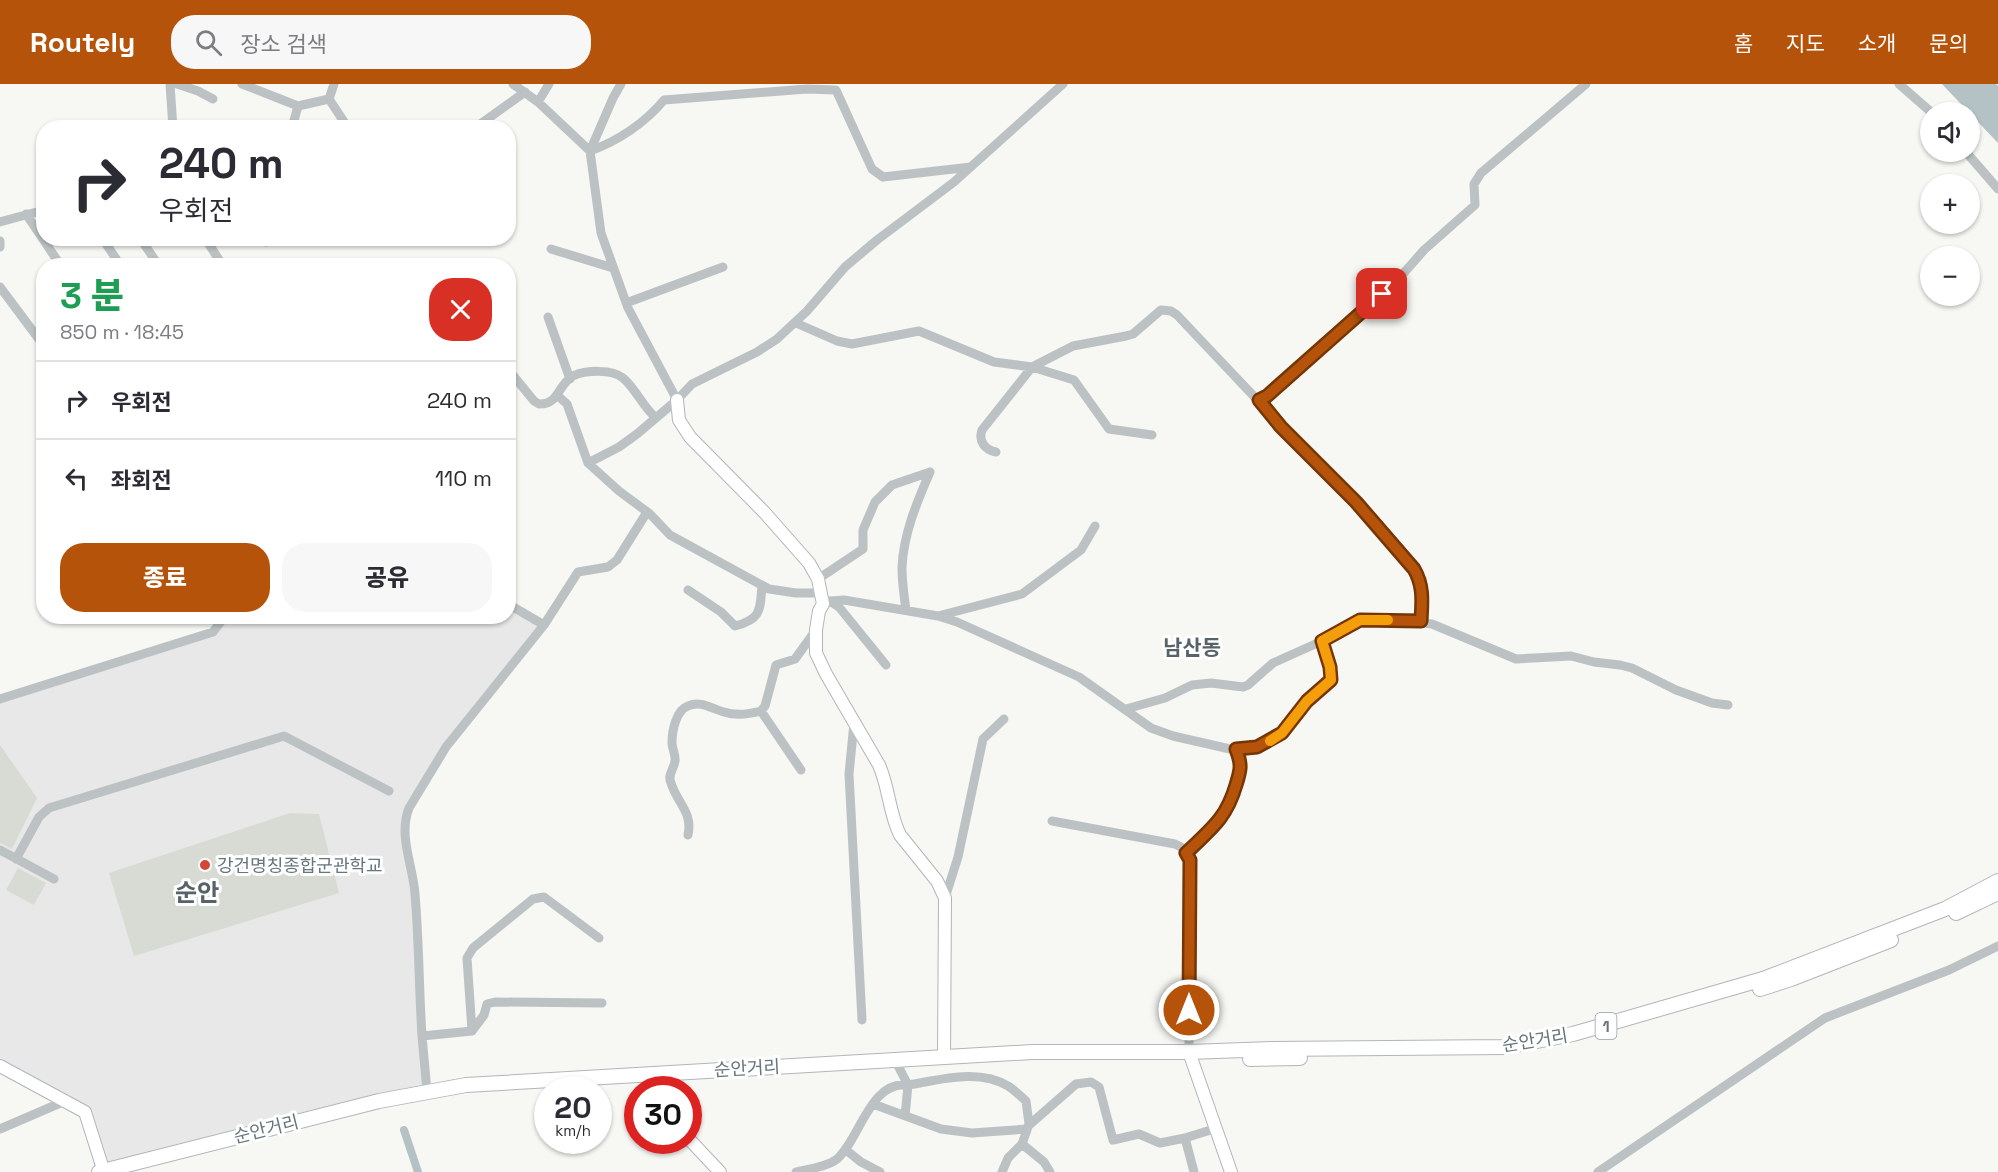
<!DOCTYPE html>
<html lang="ko">
<meta charset="utf-8">
<style>
body{margin:0;font-family:"Space Grotesk","Noto Sans KR",sans-serif;background:#f7f7f7;color:#2b2b33;height:100vh;display:flex;flex-direction:column;font-size:22px;white-space:nowrap}
*{box-sizing:border-box;margin:0}
p{font-size:20px;color:#7c7c81}
.icon{flex:none;width:33px;height:33px;fill:none;stroke:currentColor;stroke-width:2;stroke-linecap:round;stroke-linejoin:round}
.map{position:relative;flex:1;overflow:hidden}
.side{position:absolute;left:36px;top:174px;width:480px;height:366px;display:flex;flex-direction:column;background:#fff;border-radius:24px;box-shadow:0 2px 4px #0004}
.side>*{flex:none}
.banner{position:absolute;left:36px;top:36px;width:480px;height:126px;border-radius:24px;box-shadow:0 2px 4px #0004;background:#fff;color:#2b2b33;overflow:hidden}
.buttons{position:absolute;left:1920px;top:18px;display:grid;gap:12px}
.buttons a{display:grid;place-items:center;width:60px;height:60px;border-radius:50%;background:#fff;box-shadow:0 2px 4px #0004;font-size:30px}
.speed{position:absolute;left:534px;top:992px;display:flex;gap:12px;font-size:30px;font-weight:700;text-align:center}
.speed>*{display:grid;place-content:center;width:78px;height:78px;border-radius:50%;background:#fff;box-shadow:0 2px 4px #0004;line-height:1}
.speed small{font-size:15px;font-weight:400}
.speed .limit{border:9px solid #d22;background:#fff;color:#111}
.pin{position:absolute;display:grid;place-items:center;width:51px;height:51px;color:#fff;margin:-26px;border-radius:12px;box-shadow:0 3px 9px #0006}
.me{position:absolute;width:66px;margin:-33px;rotate:0deg;stroke-linejoin:round;filter:drop-shadow(0 0 4px #0008)}
.turn{display:flex;align-items:center;gap:21px;height:126px;padding:0 24px;font-size:27px}
.turn .icon{width:78px;height:78px;stroke-width:2.5}
.turn b{display:block;font-size:42px;line-height:51px}
.round{display:grid;place-items:center;flex:none;width:63px;height:63px;border-radius:24px;background:#f7f7f7}
.summary{display:flex;align-items:center;justify-content:space-between;height:102px;padding:0 24px}
h1{font-size:36px;font-weight:800;line-height:45px;color:#1e9e55}
.cta{display:flex;gap:12px;margin-top:auto;padding:12px 24px}
.cta a{flex:1;height:69px;border-radius:24px;background:#b45309;color:#fff;font-size:24px;font-weight:800;line-height:69px;text-align:center}
.cta a+a{background:#f7f7f7;color:#2b2b33}
ul{padding:0;list-style:none}
li{display:flex;align-items:center;gap:18px;height:78px;padding:0 24px;border-top:2px solid #e1e1e2}
li div{flex:1}
li b{display:block;font-size:22px}
li em{font-style:normal}
header{display:flex;align-items:center;gap:36px;box-sizing:border-box;height:84px;padding:0 30px;background:#b45309;color:#fff}
header strong{font-size:28px}
nav{display:flex;gap:33px;margin-inline-start:auto;font-size:21px}
.search{width:420px;height:54px;background:#f7f7f7;display:flex;align-items:center;gap:15px;box-sizing:border-box;padding:0 21px;border-radius:24px;color:#7c7c81;font-size:22px}
.map>svg:first-child{display:block}
</style>
<header>
<strong>Routely</strong>
<div class="search"><svg class="icon" aria-label="search" viewBox="0 0 24 24"><circle cx="10" cy="10" r="6"/><path d="M15 15l6 6"/></svg>장소 검색</div>
<nav><a>홈</a><a>지도</a><a>소개</a><a>문의</a></nav>
</header>
<div class="map">
<svg width="1998" height="1088" viewBox="0 0 1998 1088">
<rect width="100%" height="100%" fill="#f7f7f4"/>
<!-- built -->
<path fill="#e8e8e8" d="M509 520 544 541 446 663 406 733 415 808 427 1007 103 1087 85 1028 0 982V615L213 548 225 533 508 532Z"/>
<!-- green -->
<path fill="#d8dbd4" d="M0 661 37 714 12 765 0 759Z
M290 729 319 730 339 809 134 872 109 789Z
M18 784 46 799 34 821 6 806Z"/>
<!-- water -->
<path fill="#b5c2c5" d="M1942 0H1996L1998 2V59Z"/>
<g fill="none" stroke-linecap="round" stroke-linejoin="round">
<!-- canal -->
<path stroke="#b5c2c5" stroke-width="8" d="M404 1046 418 1088"/>
<!-- secondary casing -->
<g stroke="#afb6b9" stroke-width="14">
<path id="secondary" d="M677 316 679 336 690 353 765 429 809 479 818 495 823 520 819 527 816 546V569L826 590 879 681C889 703 889 729 900 751L937 797 945 814 944 972
M1189 968 1231 1088
M0 982 85 1028 104 1088
M663 989 664 1005
M688 1054 720 1088"/>
</g>
<!-- primary casing -->
<g stroke="#b0b6b9" stroke-width="16">
<path id="primary" d="M1956 829 1998 809
M1760 905 1791 895 1891 856
M1250 975 1300 974
M99 1088 379 1017 466 1001 1032 968H1189L1272 965 1505 963 1573 950 1763 895 1945 825 1998 797"/>
</g>
<!-- street -->
<path stroke="#bcc2c4" stroke-width="9" d="M170 0 173 44
M177 0 198 7 213 15
M242 0 298 22 329 15
M513 0 538 18 590 67 601 149 628 224 677 316
M1899 0 1931 28
M329 15 348 44
M329 15 334 0
M538 18 549 0
M292 44 298 22
M475 44 525 8
M590 67C618 57 645 39 664 16L807 5 836 6 872 85 883 93 971 83
M590 67 613 14 621 0
M1966 68 1998 105
M26 130 61 182
M0 138 44 126
M102 154 121 182
M140 154 159 182
M205 154 223 182
M250 154 266 158 276 154
M0 157V163
M551 165 613 184
M0 203 44 262
M626 219 723 183
M548 233 570 295
M796 239 837 257 852 260 919 247 994 278 1032 283 1074 296 1109 345 1152 351
M508 285 534 317 539 320C559 321 558 300 573 292 586 286 612 285 623 294 636 305 643 323 656 334
M558 312 567 320 588 379 619 407 650 430 670 451 769 505 796 509H820
M1259 316 1267 312 1395 199 1424 166 1475 121 1474 100 1481 89 1586 0
M996 368C985 366 978 357 982 346L1032 283 1073 262 1126 252 1133 250 1161 226 1171 227 1177 231C1256 315 1337 398 1414 485 1424 502 1422 518 1421 537
M588 379 619 363 637 350 677 316 692 300 757 268 777 255 807 227 845 183 877 156 954 98 1063 0
M818 495 863 465V446L875 418 892 401 930 388
M688 506 721 528 735 542C761 535 760 527 762 502
M830 517 839 523 886 581
M508 520 544 541 578 488 608 483 617 476 647 428
M823 520 830 517 844 516 938 532 957 538 1079 593 1151 644 1173 652 1230 665 1257 663 1272 655 1282 649 1307 617 1331 595 1330 583 1322 557
M906 526C904 512 902 498 902 484 903 451 917 418 930 388
M938 532 1022 510 1081 466 1095 442
M0 615 213 548 225 532
M1126 625 1165 614 1192 601 1211 599 1243 603 1248 601 1273 579 1322 557 1350 540 1360 536H1395L1432 540 1516 575 1571 572 1594 578 1620 581 1632 584 1676 606 1712 619 1728 621
M761 627 801 686
M854 639 849 690 862 936
M1052 737 1175 760 1185 765 1189 776V968
M688 751C693 728 677 719 671 699 667 691 674 685 675 677 676 671 672 665 672 659 672 647 676 626 688 622 701 616 712 625 724 628 736 632 750 630 761 627L765 622 776 581 795 575 816 546
M0 766 54 795
M1186 769C1211 746 1226 734 1236 701 1241 685 1242 681 1236 665
M16 775 39 733 49 724 284 652 389 707
M945 814 958 773 983 655 1004 635
M472 947 484 931 487 920 495 918 602 919
M422 952C419 905 419 857 415 810 413 781 398 752 409 724L446 663 544 541
M895 976 908 1001 905 1032
M427 1007 422 952 472 947 467 874 473 864 533 815 544 813 599 854
M873 1020 941 1045 972 1049 1027 1045
M1028 1042 1076 1000 1091 998 1099 1003 1113 1056 1139 1050 1160 1059 1185 1054
M0 1045 65 1017
M846 1066 861 1078 880 1088
M796 1088C808 1085 827 1083 837 1075 860 1055 870 996 908 1001 939 996 979 984 1008 1002 1015 1006 1021 1013 1026 1017L1029 1040 1022 1060
M1002 1088 1008 1074 1022 1060 1044 1078 1050 1088
M1194 1088 1185 1054 1217 1044
M1598 1088 1825 934 1949 886 1998 862"/>
<!-- secondary -->
<use href="#secondary" stroke="#fff" stroke-width="12"/>
<!-- primary -->
<use href="#primary" stroke="#fff" stroke-width="14"/>
</g>
<g fill="none" stroke-linecap="round" stroke-linejoin="round">
<!-- route casing -->
<g stroke="#753606" stroke-width="15">
<path id="route" d="M1189 926 1190 776 1186 769C1211 745 1226 735 1236 701 1241 685 1242 681 1236 665L1257 663 1282 649 1307 617 1331 596 1330 583 1322 557 1360 536 1421 537C1422 518 1424 502 1414 485L1356 418 1281 343 1259 316 1267 312 1382 210"/>
</g>
<!-- route -->
<use href="#route" stroke="#b45309" stroke-width="10"/>
<!-- slow -->
<path stroke="#f59e0b" stroke-width="10" d="M1270 657 1282 649 1307 617 1331 596 1330 583 1322 557 1360 536H1388"/>
</g>
<!-- markers -->
<circle fill="#d44637" stroke="#fff" stroke-width="2" cx="205" cy="781" r="6"/>
<g text-anchor="middle" dominant-baseline="central" stroke-width="6" stroke-linejoin="round" paint-order="stroke">
<!-- shield labels -->
<rect fill="#fff" stroke="#939fa4" stroke-width="1.5" x="1595.5" y="929" width="21" height="26" rx="4.5"/>
<g font-size="16" font-weight="bold" fill="#65767d">
<text x="1606" y="942">1</text>
</g>
<!-- poi labels -->
<g font-size="18" fill="#65767d" stroke="#fff" text-anchor="start">
<text x="217" y="781">강건명칭종합군관학교</text>
</g>
<!-- street labels -->
<g font-size="18" fill="#65767d" stroke="#fff">
<text transform="translate(1535 956) rotate(-9)">순안거리</text>
<text transform="translate(747 984) rotate(-3)">순안거리</text>
<text transform="translate(266 1045) rotate(-14)">순안거리</text>
</g>
<!-- quarter labels -->
<g font-size="21" font-weight="bold" fill="#566368" stroke="#fff">
<text x="1192" y="563">남산동</text>
</g>
<!-- district labels -->
<g font-size="24" font-weight="bold" fill="#566368" stroke="#fff">
<text x="197" y="808">순안</text>
</g>
</g>
</svg>
<div class="buttons">
<a><svg class="icon" aria-label="sound" viewBox="0 0 24 24"><path d="M4 9h4l5-4v14l-5-4H4zM17 9q2 3 0 6"/></svg></a>
<a>+</a>
<a>−</a>
</div>
<div class="speed"><div>20<small>km/h</small></div><div class="limit">30</div></div>
<div class="pin" style="left:1382px;top:210px;background:#d93025"><svg class="icon" aria-label="arrive" viewBox="0 0 24 24"><path d="M6 21V4h12l-3 4 3 4H6"/></svg></div>
<svg class="me" style="left:1189px;top:926px" viewBox="-20 -20 40 40"><circle r="17" fill="#b45309" stroke="#fff" stroke-width="3"/><path d="M0-11L8 9 0 5-8 9z" fill="#fff"/></svg>
<div class="banner">
<div class="turn"><svg class="icon" aria-label="right" viewBox="0 0 24 24"><path d="M7 20v-9h11M14 6l5 5-5 5"/></svg><div><b>240 m</b>우회전</div></div>
</div>
<section class="side">
<div class="summary"><div><h1>3 분</h1><p>850 m · 18:45</p></div><a class="round" style="background:#d93025;color:#fff"><svg class="icon" aria-label="close" viewBox="0 0 24 24"><path d="M6 6l12 12M18 6L6 18"/></svg></a></div>
<ul>
<li><svg class="icon" aria-label="right" viewBox="0 0 24 24"><path d="M7 20v-9h11M14 6l5 5-5 5"/></svg><div><b>우회전</b></div><em>240 m</em></li>
<li><svg class="icon" aria-label="left" viewBox="0 0 24 24"><path d="M17 20v-9H6M10 6l-5 5 5 5"/></svg><div><b>좌회전</b></div><em>110 m</em></li>
</ul>
<div class="cta"><a>종료</a><a>공유</a></div>
</section>
</div>
